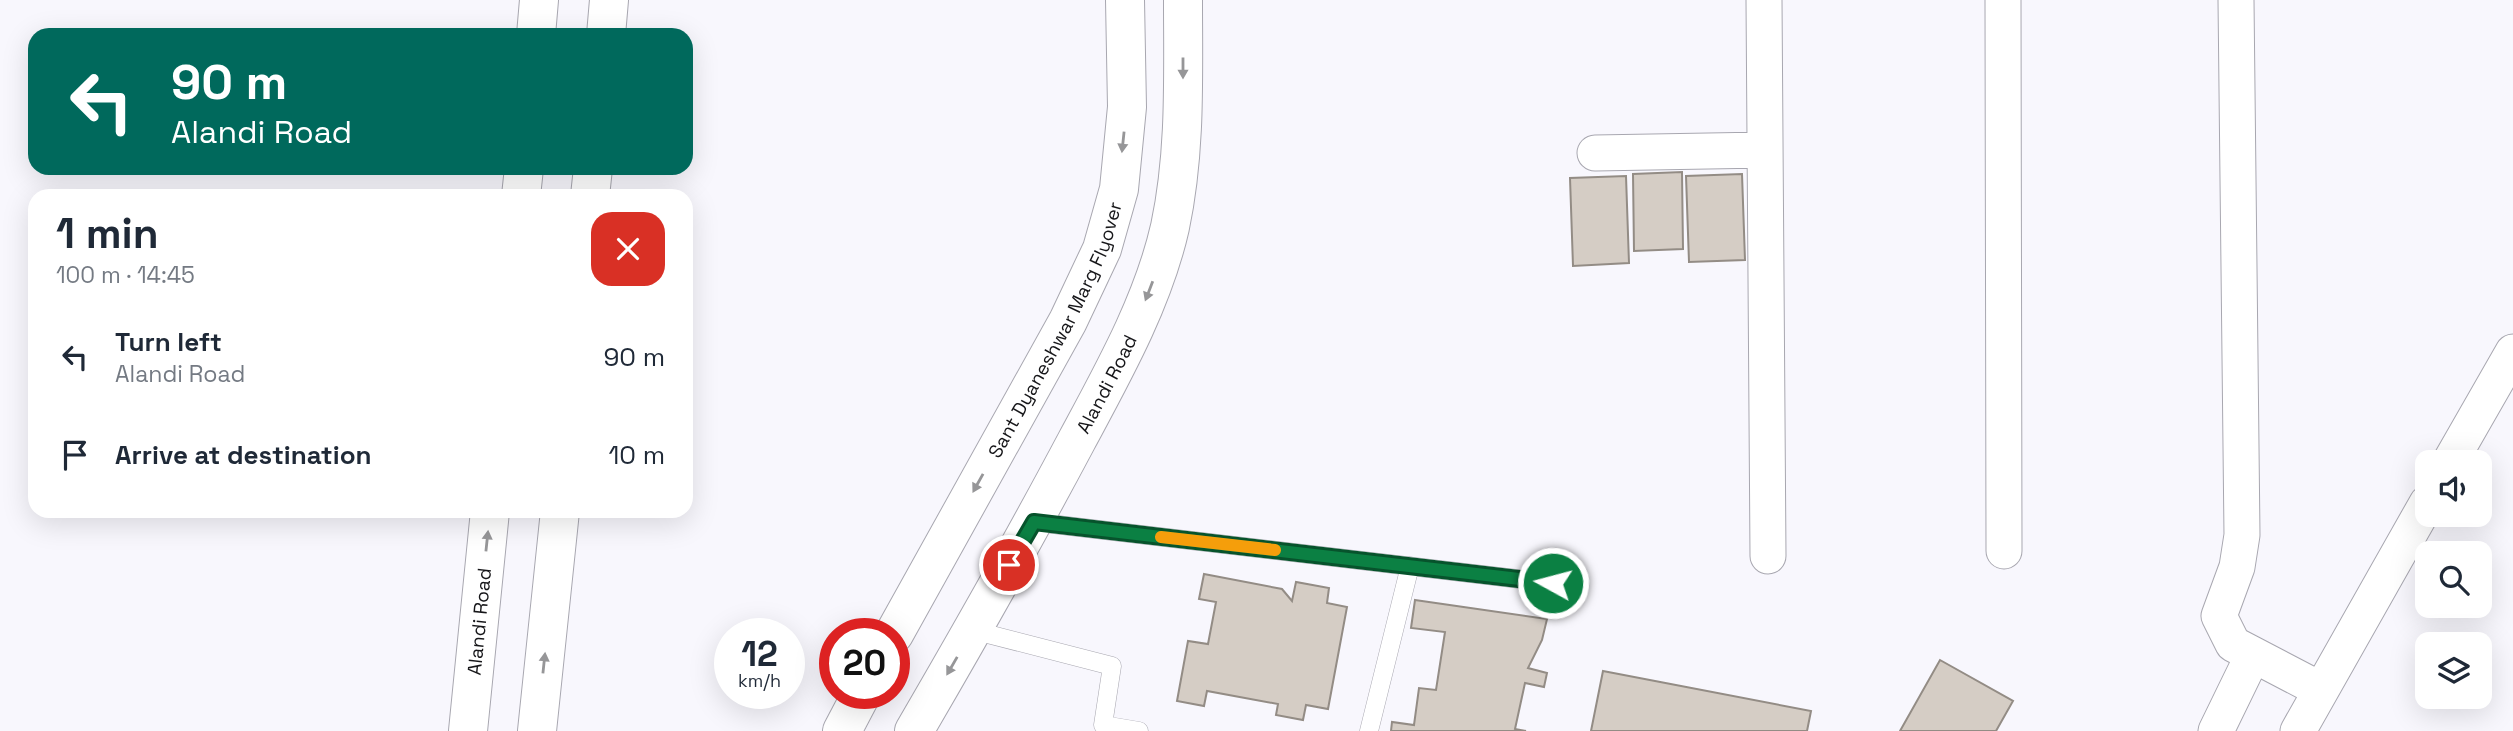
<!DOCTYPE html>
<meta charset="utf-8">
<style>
body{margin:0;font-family:"Space Grotesk",sans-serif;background:#f6f6f7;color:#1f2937;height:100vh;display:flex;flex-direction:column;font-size:26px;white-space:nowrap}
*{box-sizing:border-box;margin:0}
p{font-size:23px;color:#747a83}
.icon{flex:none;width:38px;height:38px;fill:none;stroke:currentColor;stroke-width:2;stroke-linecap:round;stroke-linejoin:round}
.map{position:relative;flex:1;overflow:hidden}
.panel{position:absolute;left:28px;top:189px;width:665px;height:329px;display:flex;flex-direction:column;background:#fff;border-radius:21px;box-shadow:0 7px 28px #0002}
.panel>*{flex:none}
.hud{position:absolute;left:28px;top:28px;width:665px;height:147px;border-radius:21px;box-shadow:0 7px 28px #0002;background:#00695c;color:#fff;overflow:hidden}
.tools{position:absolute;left:2415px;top:450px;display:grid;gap:14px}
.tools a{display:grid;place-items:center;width:77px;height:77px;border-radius:14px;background:#fff;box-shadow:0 7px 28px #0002;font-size:35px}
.speed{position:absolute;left:714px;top:618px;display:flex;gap:14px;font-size:35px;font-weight:700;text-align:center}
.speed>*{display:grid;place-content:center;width:91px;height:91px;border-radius:50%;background:#fff;box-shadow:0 7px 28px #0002;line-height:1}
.speed small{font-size:18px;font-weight:400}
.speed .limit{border:10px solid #d22;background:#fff;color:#111}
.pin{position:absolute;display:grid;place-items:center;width:60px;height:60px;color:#fff;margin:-30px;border:4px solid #fff;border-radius:50%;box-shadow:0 2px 7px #0007}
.me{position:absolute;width:77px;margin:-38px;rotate:277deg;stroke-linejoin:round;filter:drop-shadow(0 0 5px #0008)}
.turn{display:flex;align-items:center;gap:24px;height:147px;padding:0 28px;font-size:32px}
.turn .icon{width:91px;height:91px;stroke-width:2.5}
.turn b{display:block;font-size:49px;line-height:60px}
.round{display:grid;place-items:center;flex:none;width:74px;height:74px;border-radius:21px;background:#f6f6f7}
.overview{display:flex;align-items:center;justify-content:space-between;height:119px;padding:0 28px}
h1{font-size:42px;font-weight:700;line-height:52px}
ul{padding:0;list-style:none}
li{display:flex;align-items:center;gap:21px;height:98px;padding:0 28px}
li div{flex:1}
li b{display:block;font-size:26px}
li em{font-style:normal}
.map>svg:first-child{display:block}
</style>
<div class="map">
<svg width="2513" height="731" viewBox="0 0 2513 731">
<rect width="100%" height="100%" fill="#f8f7fd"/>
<!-- building -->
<path fill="#d5cdc5" stroke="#938c85" stroke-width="2" d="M1682 172 1683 249 1634 251 1633 174Z
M1742 174 1745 260 1689 262 1686 176Z
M1626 176 1629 263 1573 266 1570 178Z
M1204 574 1282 589 1292 601 1296 582 1329 588 1327 603 1347 607 1328 709 1306 705 1303 720 1276 715 1278 704 1207 691 1204 706 1177 701 1188 641 1208 644 1216 602 1199 599Z
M1415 600 1547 619 1542 640 1528 668 1547 673 1544 687 1525 683 1515 729 1526 731H1391L1392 722 1414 725 1419 688 1436 690 1445 632 1411 628Z
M1940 660 2013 701 1996 731H1900Z
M1603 671 1811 711 1807 731H1591Z"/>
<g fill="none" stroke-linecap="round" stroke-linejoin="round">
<!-- service casing -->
<g stroke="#a8a7b0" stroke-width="19">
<path id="service" d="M1034 522 1553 583
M972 630 1112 666 1103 725 1139 731
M1369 731 1410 566"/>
</g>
<!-- minor casing -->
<g stroke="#a8a7b0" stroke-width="37">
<path id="minor" d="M1764 0 1768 556
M2003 0 2004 551
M2236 0 2242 535 2237 567 2219 616 2233 644 2321 690
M1595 153 1765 150
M2450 462 2513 352
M2216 731 2253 655
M2298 731 2427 503"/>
</g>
<!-- tertiary casing -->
<g stroke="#a8a7b0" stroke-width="40">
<g id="tertiary">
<path d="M536 35 539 0"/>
<path d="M521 196 524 168"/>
<path id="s1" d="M468 731 490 511"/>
<path id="s2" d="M914 731C970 635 1025 538 1077 440 1113 373 1153 302 1170 227 1186 152 1183 76 1183 0"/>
</g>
</g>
<!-- primary casing -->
<g stroke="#a8a7b0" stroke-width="40">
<g id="primary">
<path d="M606 35 609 0"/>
<path d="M590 196 593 168"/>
<path id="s3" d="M894 634 1068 321 1102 249 1119 189 1127 107 1125 0"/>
<path d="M537 731 560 511"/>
<path d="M842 731 862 693"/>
</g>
</g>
<!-- service -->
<use href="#service" stroke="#fff" stroke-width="18"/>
<!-- minor -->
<use href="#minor" stroke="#fff" stroke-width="35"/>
<!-- tertiary -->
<use href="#tertiary" stroke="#fff" stroke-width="38"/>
<!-- primary -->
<use href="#primary" stroke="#fff" stroke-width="38"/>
</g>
<!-- one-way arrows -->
<defs><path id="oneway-solid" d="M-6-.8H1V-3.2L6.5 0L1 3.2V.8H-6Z" transform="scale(1.75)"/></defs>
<g fill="#969698">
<use href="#oneway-solid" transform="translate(1183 68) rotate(90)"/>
<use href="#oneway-solid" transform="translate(1123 142) rotate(96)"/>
<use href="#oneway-solid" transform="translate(1149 291) rotate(111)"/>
<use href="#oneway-solid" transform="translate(978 483) rotate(119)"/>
<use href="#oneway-solid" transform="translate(487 541) rotate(-84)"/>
<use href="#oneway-solid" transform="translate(544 663) rotate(-84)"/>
<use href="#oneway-solid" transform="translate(952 666) rotate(120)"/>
</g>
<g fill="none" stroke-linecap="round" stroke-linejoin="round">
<!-- route casing -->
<g stroke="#07532c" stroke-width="18">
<path id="route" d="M1009 565 1034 522 1553 583"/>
</g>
<!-- route -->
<use href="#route" stroke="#0b8043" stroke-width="12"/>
<!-- slow -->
<path stroke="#f59e0b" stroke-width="12" d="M1161 537 1275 550"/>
</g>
<g text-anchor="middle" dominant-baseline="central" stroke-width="5" stroke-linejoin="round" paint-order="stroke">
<!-- street labels -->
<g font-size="19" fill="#161619" stroke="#fff">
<text stroke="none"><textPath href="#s3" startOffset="345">Sant Dyaneshwar Marg Flyover</textPath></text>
<text stroke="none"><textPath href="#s2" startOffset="397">Alandi Road</textPath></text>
<text stroke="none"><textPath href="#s1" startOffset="110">Alandi Road</textPath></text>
</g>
</g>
</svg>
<div class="tools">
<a><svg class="icon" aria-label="sound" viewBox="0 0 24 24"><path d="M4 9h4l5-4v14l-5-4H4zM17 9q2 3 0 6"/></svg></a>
<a><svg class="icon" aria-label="search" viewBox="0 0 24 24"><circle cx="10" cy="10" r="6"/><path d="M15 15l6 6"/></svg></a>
<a><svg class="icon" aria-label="layers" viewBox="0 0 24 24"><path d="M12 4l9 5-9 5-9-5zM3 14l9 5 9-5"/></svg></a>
</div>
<div class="speed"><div>12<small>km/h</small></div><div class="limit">20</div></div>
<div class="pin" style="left:1009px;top:565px;background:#d93025"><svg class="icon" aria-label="arrive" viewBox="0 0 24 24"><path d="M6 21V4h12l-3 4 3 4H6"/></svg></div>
<svg class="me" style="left:1553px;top:583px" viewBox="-20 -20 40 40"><circle r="17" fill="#0b8043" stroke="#fff" stroke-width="3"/><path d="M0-11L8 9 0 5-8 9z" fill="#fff"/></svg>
<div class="hud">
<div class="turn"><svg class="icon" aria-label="left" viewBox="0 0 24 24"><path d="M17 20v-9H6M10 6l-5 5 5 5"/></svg><div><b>90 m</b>Alandi Road</div></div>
</div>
<section class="panel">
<div class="overview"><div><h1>1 min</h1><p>100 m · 14:45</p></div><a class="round" style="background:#d93025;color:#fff"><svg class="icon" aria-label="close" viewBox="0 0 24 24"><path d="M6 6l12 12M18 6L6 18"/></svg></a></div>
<ul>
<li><svg class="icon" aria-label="left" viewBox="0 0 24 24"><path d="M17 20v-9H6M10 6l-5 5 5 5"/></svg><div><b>Turn left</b><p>Alandi Road</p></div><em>90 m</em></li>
<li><svg class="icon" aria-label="arrive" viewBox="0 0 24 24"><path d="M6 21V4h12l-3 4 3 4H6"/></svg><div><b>Arrive at destination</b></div><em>10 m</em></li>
</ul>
</section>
</div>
